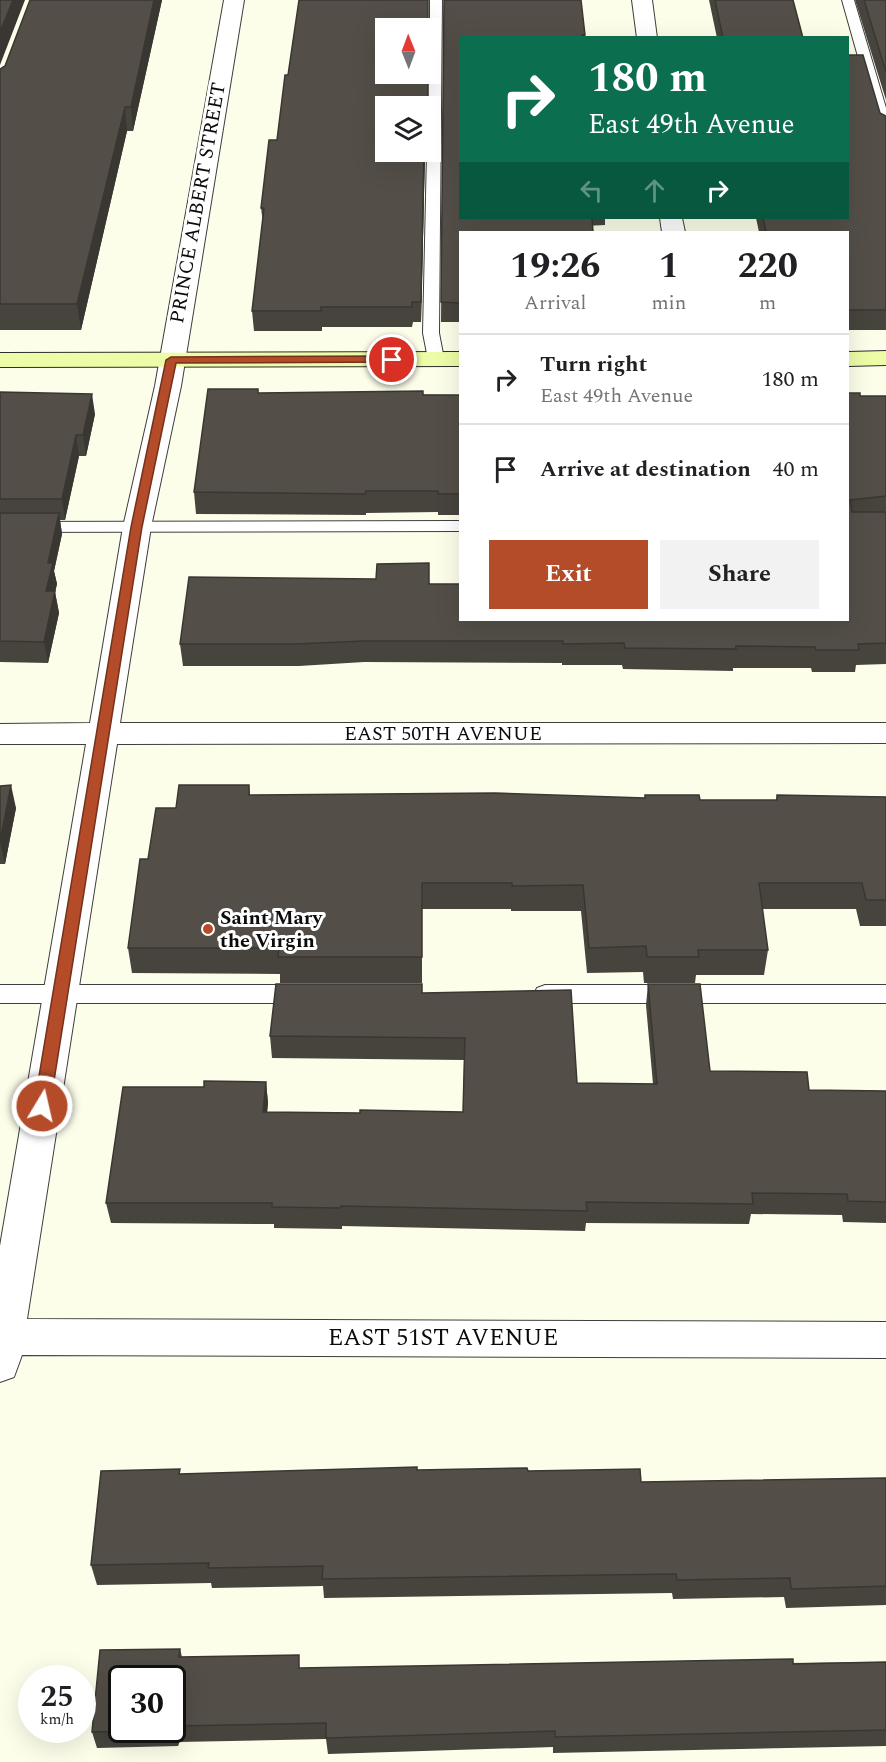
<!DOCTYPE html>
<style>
body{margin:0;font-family:Spectral,serif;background:#f2f2f2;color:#202124;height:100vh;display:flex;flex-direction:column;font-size:22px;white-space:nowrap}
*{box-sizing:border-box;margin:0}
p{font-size:20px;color:#757577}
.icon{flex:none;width:33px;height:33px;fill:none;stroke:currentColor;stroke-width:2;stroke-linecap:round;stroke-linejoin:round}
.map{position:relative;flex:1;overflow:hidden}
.panel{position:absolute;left:459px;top:231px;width:390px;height:390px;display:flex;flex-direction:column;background:#fff;border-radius:0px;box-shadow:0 6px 24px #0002}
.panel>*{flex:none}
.top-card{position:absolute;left:459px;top:36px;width:390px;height:183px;border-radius:0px;box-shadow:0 6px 24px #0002;background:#0b6e4f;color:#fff;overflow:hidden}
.needle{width:39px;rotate:359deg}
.tools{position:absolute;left:375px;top:18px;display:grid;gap:12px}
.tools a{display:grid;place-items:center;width:66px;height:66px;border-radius:0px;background:#fff;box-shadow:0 6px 24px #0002;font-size:30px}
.speed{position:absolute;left:18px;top:1665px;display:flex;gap:12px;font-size:30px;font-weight:700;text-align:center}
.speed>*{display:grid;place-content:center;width:78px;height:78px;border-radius:50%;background:#fff;box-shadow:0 6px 24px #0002;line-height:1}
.speed small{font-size:15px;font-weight:400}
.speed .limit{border:3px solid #111;border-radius:9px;background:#fff;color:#111}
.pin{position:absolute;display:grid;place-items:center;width:51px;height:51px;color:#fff;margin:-26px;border:3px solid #fff;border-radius:50%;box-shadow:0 2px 6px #0007}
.me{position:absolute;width:66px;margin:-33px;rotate:9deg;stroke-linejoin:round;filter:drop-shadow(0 0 4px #0008)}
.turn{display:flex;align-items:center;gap:21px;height:126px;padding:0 30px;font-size:27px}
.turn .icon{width:78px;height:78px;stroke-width:2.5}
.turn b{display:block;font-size:42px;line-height:51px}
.lanes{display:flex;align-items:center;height:57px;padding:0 30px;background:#0003;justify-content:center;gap:30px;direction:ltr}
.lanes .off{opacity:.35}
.eta{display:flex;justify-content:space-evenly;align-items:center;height:102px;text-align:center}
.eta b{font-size:36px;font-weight:700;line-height:42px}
.button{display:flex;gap:12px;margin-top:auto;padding:12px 30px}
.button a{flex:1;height:69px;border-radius:0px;background:#b44c2a;color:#fff;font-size:24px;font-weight:700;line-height:69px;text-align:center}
.button a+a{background:#f2f2f2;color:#202124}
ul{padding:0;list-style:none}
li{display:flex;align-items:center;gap:18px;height:90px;padding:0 30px;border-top:2px solid #e0e0e0}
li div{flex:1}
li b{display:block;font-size:22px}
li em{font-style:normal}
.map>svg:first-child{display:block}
</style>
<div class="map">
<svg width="886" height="1762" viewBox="0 0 886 1762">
<rect width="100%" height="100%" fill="#fcfeea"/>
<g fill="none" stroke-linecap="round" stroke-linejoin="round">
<!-- lane casing -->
<g stroke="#3e3e3e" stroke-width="2">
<path id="lane" d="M430 0H442L439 333 444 359 436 364 428 359 423 333 427 152H430V106H428V74H430Z
M842 0H854L886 108V135L879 131Z
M460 521V531L0 532V522Z
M0 985H303L311 988 314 994 311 1000 303 1003H0Z
M545 985H886V1003H545L537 1000 534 994 537 988Z"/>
</g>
<!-- street casing -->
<g stroke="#3e3e3e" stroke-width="2">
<path id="street" d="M224 0H244L181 386 151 527 120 723H886V743L117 744 27 1319 886 1322V1358L22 1355 14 1377 0 1382V1246L86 744H0V724L90 723 123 527 155 386Z
M632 0H652L657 38H637Z
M660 218H682L685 232H662Z"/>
</g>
<!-- secondary casing -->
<g stroke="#2d2d2d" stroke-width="2">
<path id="secondary" d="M886 351V365L848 366V352Z
M460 352V366L0 367V353Z"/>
</g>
<!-- lane -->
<use href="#lane" fill="#fff" fill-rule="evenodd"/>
<!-- street -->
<use href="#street" fill="#fff" fill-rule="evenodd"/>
<!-- secondary -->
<use href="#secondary" fill="#ecfca7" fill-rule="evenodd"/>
</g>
<!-- wall -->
<path fill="#47443e" d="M30 0H162L133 131H127L81 330H0V69L5 66Z
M444 0 585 35V38H460V218H605V225L460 232V322H441Z
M709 0H793L803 38H717Z
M855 0H886V100Z
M880 113 886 116V330H848V232H759L756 218H848Z
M386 152H425L421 322H413L412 327H322V331H254L252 311 263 223 261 208Z
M0 392 95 414 86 456H79L65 520H60L62 534 54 571 57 584 55 592 59 613 48 663 0 662Z
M259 393 460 395V515H438V512L366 513V515L196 514 194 492Z
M848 393 860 396H886V664L856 665 855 672H812L811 668H733V671L623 669 622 665H562V663L364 662 299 666H183L180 644 429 584 848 620Z
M249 785 250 795 645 798V795L700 800H776L777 795 886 797V926H860L856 909H762L768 950 764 975H696L695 983H644L643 972 587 973 581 911H511V909H422V983H280V974L132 973 128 948 148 859 176 808Z
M0 786 16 808 5 864H0Z
M648 984 710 1071 809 1090 886 1091V1223L843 1222 842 1215 751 1214 749 1224 586 1223 585 1231 342 1226V1229L274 1228V1224L111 1223 106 1203 204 1087 266 1082 268 1103 267 1112 360 1113 463 1112 464 1060 272 1058 270 1036 422 993 577 1083 653 1084 646 1005Z
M417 1470 528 1471 641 1482 886 1478V1605L786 1608 784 1597 673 1599 672 1593 324 1598 323 1586 212 1588 211 1583 97 1585 91 1565 180 1474Z
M180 1649 182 1657 301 1668 886 1662V1746L553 1753V1747L328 1754 326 1739 179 1742 178 1746 97 1748 92 1732Z"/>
<!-- shaded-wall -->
<path fill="#3a3732" d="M13 0H25L0 65V32Z
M154 0H162L133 131 131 107Z
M125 107 127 131 81 330 77 304Z
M424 152H425L421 322V302Z
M92 394 95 414 86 456 83 435Z
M76 435 79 456 65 520 62 499Z
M59 513 62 534 54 571 57 584 55 592 59 613 48 663 44 642 48 563Z
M11 785 16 808 5 864 0 842Z
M266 1082 268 1103 265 1134 263 1112Z
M174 1726 179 1742 178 1746 174 1730Z"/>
<!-- building -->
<path fill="#534f48" stroke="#3a3732" stroke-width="1.5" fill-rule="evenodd" d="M0 0H13L0 32Z
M30 0H154L131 107H125L77 304H0V69L5 66Z
M299 0H428V28H386V74H428V106H386V152H424L421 302H412V307H321V311H252L264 208H261L269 140H277L285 75H288Z
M444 0H581L585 35H582V38H460V218H592L593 232H460V303L441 302Z
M715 0H793L803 38H723Z
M864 0H886V72Z
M848 55H863L880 113 886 116V310H848V232H766L763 218H848Z
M208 389H258V393L423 391V395H460V494H438V491H366L365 494 194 492Z
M0 392 92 394 83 435H76L62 499H0Z
M848 393H860V396H886V496L850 500 852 512H886V643L858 644 859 650H816L815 647 736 646V649L625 648 624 643 563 644V641H363L297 644H180L189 577 376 579 377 564 429 563V584H460V620H848Z
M0 513H59L48 563H53L46 591H55L44 642 0 641Z
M11 785 0 842V786Z
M179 785H249V795L495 793 645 798V795H699L700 800H777V795L886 797V900H866L862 883H759L768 950H698L699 957H647L646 946 589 948 583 885 512 886V883H422V957H278L279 948H128L140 859H148L156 808H176Z
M276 984H422V993L571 990 577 1083 657 1084 648 984H700L710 1071 807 1072 809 1090 886 1091V1202L848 1201 847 1194 752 1193 753 1204 586 1202 587 1211 341 1206 340 1208 272 1207V1203H106L123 1087H204V1081L266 1082 263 1112 360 1113V1110L463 1112 465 1038 270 1036Z
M417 1467V1470L527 1468 528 1471 640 1469 641 1482 886 1478V1586L791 1589 790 1578 677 1580 676 1574 322 1579 323 1566 208 1568 209 1563 91 1565 101 1471 180 1469 179 1474Z
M180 1649 179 1657 299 1655V1668L793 1659V1664L886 1662V1730L555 1737V1731L326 1738V1723L174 1726V1730L92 1732 100 1650ZM122 1678H172V1730H122Z"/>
<!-- route -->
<path fill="#b44c2a" stroke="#75311b" stroke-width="1.5" d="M392 356 396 357V362L176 363 142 527 50 1106 47 1110H37L34 1106 131 527 166 360 171 357Z"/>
<!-- markers -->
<circle fill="#b44c2a" stroke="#fff" stroke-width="2" cx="208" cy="929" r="6"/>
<g text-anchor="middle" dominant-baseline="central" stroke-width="6" stroke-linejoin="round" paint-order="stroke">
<!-- street labels -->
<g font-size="20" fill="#0b0b0b" stroke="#fff">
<text transform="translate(198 203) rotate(-80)">PRINCE ALBERT STREET</text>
<text x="443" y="734">EAST 50TH AVENUE</text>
</g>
<!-- poi labels -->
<g font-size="20" font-weight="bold" fill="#0b0b0b" stroke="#fff" text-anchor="start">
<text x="220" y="918">Saint Mary<tspan x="220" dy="23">the Virgin</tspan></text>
</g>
<!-- near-street labels -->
<g font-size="24" fill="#0b0b0b" stroke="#fff">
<text x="443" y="1338">EAST 51ST AVENUE</text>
</g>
</g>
</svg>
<div class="tools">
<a><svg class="needle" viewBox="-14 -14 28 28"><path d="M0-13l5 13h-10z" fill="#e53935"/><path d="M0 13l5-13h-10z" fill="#757577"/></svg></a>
<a><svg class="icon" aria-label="layers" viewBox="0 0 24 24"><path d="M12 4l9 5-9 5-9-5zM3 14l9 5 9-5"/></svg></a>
</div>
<div class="speed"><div>25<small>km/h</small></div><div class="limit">30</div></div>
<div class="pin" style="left:392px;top:360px;background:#d93025"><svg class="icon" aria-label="arrive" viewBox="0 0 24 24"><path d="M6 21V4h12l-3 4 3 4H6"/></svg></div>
<svg class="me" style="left:42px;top:1106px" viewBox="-20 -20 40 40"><circle r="17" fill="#b44c2a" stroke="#fff" stroke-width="3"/><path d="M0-11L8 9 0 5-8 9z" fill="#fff"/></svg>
<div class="top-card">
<div class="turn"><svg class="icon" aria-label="right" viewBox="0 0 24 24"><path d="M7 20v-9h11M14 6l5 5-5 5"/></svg><div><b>180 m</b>East 49th Avenue</div></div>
<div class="lanes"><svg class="icon off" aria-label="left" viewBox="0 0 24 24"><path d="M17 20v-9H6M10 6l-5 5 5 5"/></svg><svg class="icon off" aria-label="ahead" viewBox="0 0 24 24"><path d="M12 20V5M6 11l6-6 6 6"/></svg><svg class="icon" aria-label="right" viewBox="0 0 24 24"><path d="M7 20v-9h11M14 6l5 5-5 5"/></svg></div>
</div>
<section class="panel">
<div class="eta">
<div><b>19:26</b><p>Arrival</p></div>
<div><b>1</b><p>min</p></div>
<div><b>220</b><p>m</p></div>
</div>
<ul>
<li><svg class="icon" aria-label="right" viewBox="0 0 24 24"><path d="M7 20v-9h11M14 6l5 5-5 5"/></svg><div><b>Turn right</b><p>East 49th Avenue</p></div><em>180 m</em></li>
<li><svg class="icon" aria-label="arrive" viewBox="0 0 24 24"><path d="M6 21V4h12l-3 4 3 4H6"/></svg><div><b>Arrive at destination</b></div><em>40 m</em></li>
</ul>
<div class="button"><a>Exit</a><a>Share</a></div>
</section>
</div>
